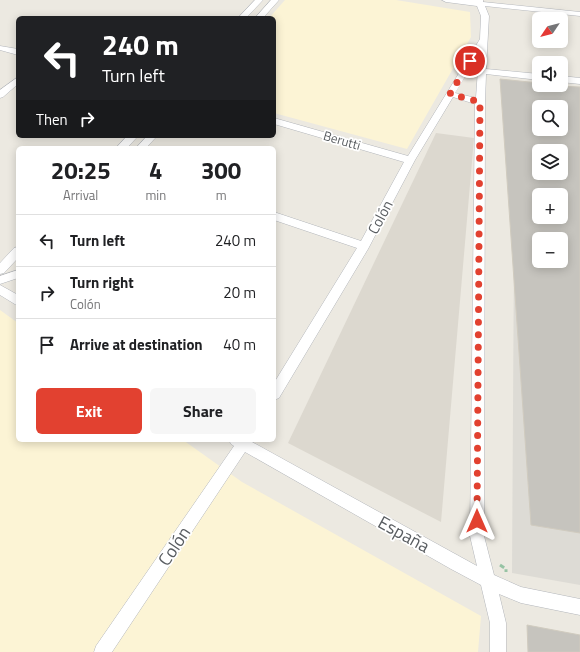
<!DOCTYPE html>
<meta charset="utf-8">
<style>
body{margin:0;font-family:"Titillium Web",sans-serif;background:#f6f6f6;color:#202124;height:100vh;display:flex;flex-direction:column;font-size:15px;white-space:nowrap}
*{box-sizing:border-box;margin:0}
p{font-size:13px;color:#757577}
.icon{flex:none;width:22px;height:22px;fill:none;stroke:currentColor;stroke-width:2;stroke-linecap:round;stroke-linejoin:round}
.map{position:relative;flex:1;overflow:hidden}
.panel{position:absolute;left:16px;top:146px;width:260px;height:296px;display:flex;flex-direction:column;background:#fff;border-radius:6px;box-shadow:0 2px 10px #0003}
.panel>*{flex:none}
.top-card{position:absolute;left:16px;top:16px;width:260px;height:122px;border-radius:6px;box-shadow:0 2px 10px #0003;background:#202124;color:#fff;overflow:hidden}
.needle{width:26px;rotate:235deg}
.fabs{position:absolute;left:532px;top:12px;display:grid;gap:8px}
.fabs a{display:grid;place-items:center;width:36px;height:36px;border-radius:6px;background:#fff;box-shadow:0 2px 10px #0003;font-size:20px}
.pin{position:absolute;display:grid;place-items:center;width:34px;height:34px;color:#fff;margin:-17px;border:2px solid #fff;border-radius:50%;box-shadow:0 1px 4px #0007}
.me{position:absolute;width:44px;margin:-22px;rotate:0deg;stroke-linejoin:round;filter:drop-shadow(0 0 3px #0008)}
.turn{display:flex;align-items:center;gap:14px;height:84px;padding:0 20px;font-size:18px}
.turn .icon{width:52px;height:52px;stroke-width:2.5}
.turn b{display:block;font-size:28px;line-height:34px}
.then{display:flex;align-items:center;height:38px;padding:0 20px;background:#0003;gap:8px;font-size:15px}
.eta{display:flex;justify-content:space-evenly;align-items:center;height:68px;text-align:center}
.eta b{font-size:24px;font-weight:700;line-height:28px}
.cta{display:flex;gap:8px;margin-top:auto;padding:8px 20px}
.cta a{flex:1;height:46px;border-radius:6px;background:#e24130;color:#fff;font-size:16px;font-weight:700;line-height:46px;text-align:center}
.cta a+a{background:#f6f6f6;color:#202124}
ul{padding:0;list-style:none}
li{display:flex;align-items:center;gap:12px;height:52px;padding:0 20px;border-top:1px solid #e0e0e0}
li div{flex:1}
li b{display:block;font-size:15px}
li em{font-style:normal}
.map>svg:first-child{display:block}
</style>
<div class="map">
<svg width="580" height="652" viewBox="0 0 580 652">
<rect width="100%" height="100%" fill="#ece9e1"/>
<!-- commercial -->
<path fill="#fcf4d5" d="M285 0H396L470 12 471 37 407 149 274 113V18H269Z
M0 310 18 323V440H183L242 482 481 616 478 652H0Z"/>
<!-- industrial -->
<path fill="#dddbd5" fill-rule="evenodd" d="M515 84 580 91V585L512 573ZM539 107H561V129H539ZM539 151H561V173H539ZM539 195H561V217H539ZM539 239H561V261H539Z"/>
<!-- education -->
<path fill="#dcd8cf" d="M436 133 474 138 441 522 288 443Z"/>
<!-- building -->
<path fill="#c6c4be" stroke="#d0cbbf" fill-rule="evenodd" d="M500 79 539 83V85L580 87V533L531 525ZM539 107H561V129H539ZM539 151H561V173H539ZM539 195H561V217H539ZM539 239H561V261H539Z
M527 625 580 635V652H528Z"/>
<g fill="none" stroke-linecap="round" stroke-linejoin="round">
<!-- minor casing -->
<g stroke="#b3b6bb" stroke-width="1">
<path id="minor" d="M255 0H263L246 18H238Z
M271 0H279L263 18H255Z
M442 0H483V2L580 12V16L485 6 489 16 486 69 539 74V80L486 74 485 102 484 536 494 575 521 587 580 599V615L521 603 499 594 506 623V652H490V623L481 585 451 569 245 452 112 652H94L96 646 234 446 231 444 229 440H253L252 442 477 566 470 536 475 104 453 97 415 160 368 249 279 398 274 400V383L357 248 274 220V212L361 241 404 162 274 124V118L408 156 480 39 481 16 477 6 446 2ZM479 54 476 98 455 93Z
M0 46 18 49V55L0 50Z
M561 76 580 78V84L561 82Z
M18 77V84L3 97 0 98V90Z
M127 136H138L127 148H116Z
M147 136H157L146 148H136Z
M18 247V258L4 273 0 274V263L14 248Z
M18 270V278L0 284V276Z
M0 285 18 295V306L0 295Z"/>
</g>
<!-- path -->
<path stroke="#97c3a4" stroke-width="3" stroke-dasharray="5 2.5" stroke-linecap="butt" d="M500 565 506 569V572"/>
<!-- minor -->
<use href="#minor" fill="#fff" fill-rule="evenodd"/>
</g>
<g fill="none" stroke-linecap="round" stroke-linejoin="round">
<!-- route -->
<path stroke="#e24130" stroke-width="7" stroke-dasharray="0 12.6" d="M470 61 450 94 480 102 477 521"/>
</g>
<g text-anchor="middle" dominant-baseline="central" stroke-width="3.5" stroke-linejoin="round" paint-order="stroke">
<!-- far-street labels -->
<g font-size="13" fill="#595d61" stroke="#fff">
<text transform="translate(342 140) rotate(16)">Berutti</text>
</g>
<!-- street labels -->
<g font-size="15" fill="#595d61" stroke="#fff">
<text transform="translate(380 217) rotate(-62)">Colón</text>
</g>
<!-- near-street labels -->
<g font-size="18" fill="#595d61" stroke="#fff">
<text transform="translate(404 534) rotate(29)">España</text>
<text transform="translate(174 546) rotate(-56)">Colón</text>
</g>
</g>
</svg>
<div class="fabs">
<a><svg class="needle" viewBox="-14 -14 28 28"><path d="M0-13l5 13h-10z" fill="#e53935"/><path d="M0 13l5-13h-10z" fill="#757577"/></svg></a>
<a><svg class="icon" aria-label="sound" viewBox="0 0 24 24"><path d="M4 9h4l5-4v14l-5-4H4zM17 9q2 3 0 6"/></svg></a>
<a><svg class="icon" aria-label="search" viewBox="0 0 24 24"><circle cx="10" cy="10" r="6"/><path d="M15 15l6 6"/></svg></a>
<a><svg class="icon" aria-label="layers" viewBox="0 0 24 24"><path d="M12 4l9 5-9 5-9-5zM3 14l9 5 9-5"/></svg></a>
<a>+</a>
<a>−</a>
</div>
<div class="pin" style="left:470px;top:61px;background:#d93025"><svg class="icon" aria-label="arrive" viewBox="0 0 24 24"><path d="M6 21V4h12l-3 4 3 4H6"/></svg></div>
<svg class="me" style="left:477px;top:521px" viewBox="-20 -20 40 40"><path d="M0-17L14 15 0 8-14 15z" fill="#e24130" stroke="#fff" stroke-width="4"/></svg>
<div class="top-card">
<div class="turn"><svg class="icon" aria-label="left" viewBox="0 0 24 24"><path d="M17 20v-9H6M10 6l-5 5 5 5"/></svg><div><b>240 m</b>Turn left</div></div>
<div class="then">Then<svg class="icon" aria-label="right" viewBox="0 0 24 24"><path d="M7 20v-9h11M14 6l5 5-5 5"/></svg></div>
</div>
<section class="panel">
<div class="eta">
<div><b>20:25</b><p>Arrival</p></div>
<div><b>4</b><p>min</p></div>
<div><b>300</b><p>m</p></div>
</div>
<ul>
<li><svg class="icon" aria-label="left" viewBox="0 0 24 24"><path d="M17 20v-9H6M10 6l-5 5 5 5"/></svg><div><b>Turn left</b></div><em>240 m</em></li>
<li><svg class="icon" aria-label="right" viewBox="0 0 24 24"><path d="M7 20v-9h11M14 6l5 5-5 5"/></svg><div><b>Turn right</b><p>Colón</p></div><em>20 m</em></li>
<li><svg class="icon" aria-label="arrive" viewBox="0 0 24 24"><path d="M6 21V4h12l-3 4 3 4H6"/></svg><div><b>Arrive at destination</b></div><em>40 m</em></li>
</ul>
<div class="cta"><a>Exit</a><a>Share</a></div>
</section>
</div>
